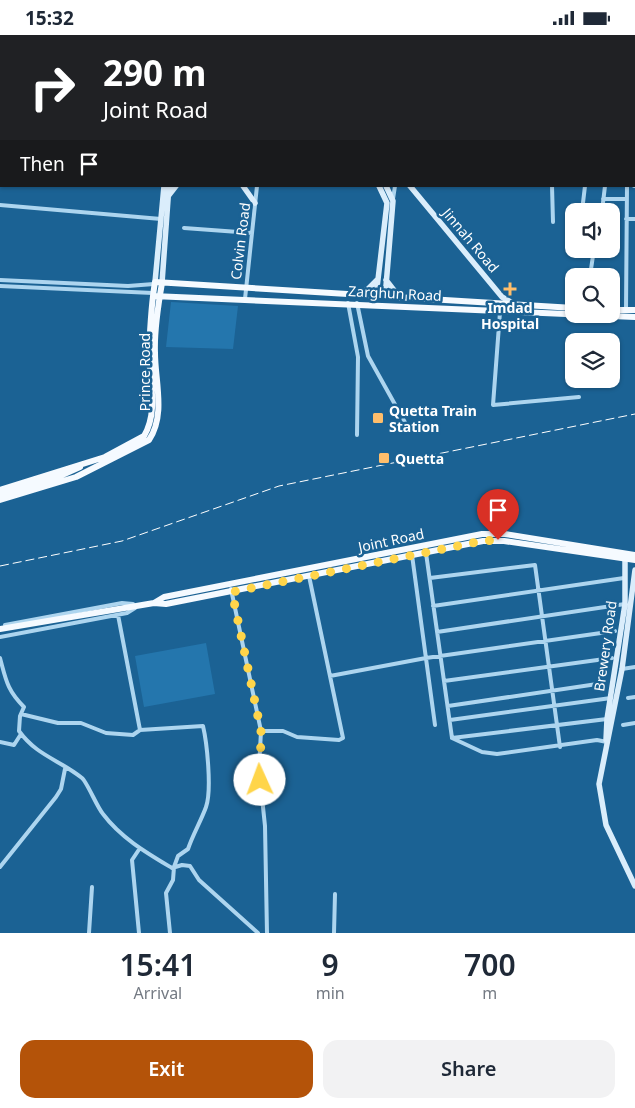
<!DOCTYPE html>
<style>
body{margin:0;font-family:"Noto Sans",sans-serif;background:#f2f2f3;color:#1f2937;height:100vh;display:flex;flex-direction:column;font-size:19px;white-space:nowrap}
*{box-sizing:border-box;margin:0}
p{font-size:16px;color:#747a83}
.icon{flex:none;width:28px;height:28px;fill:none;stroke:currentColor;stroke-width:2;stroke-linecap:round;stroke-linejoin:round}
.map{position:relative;height:898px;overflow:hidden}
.panel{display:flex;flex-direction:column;background:#fff;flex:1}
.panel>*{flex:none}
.top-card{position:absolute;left:0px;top:0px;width:635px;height:152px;box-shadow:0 1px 4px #0004;background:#202124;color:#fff;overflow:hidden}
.fabs{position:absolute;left:565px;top:168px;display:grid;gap:10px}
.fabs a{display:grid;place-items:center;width:55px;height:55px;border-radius:10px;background:#fff;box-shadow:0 1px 4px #0004;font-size:25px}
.pin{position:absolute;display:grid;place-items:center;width:42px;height:42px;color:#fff;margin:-51px -21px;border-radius:50% 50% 50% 0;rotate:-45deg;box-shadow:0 0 5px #0007}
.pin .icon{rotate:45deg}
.me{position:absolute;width:55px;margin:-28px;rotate:358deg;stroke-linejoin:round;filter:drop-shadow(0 0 4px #0008)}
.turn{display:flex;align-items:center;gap:18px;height:105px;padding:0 20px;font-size:22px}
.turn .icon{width:65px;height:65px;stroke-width:2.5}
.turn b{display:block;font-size:35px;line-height:42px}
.then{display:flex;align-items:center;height:48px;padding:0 20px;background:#0003;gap:10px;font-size:19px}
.eta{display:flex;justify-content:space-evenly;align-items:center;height:85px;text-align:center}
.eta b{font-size:30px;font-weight:600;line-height:35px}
.cta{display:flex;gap:10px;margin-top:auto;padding:10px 20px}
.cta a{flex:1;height:58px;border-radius:15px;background:#b45309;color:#fff;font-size:20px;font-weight:600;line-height:58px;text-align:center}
.cta a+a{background:#f2f2f3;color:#1f2937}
.status{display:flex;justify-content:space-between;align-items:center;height:35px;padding:0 25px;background:#fff;direction:ltr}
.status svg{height:14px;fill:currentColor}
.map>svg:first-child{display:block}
</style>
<div class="status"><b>15:32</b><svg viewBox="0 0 49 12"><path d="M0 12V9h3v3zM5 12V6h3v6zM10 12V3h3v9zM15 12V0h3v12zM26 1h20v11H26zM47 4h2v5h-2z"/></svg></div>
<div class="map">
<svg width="635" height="898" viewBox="0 0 635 898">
<rect width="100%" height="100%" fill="#1b6294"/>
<!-- green -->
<path fill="#2476ad" d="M171 267 238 271 233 314 166 312Z
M206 608 215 659 144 672 135 621Z"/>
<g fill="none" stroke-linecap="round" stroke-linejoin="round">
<!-- street -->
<path stroke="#add5ef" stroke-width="4" d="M426 0 428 1
M270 1 271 0
M318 1V0
M514 1H517
M633 1V0
M634 85H635
M634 110 635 107
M634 120H635
M552 151 553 187
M634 151H635
M393 164 395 151
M603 164H626
M0 170 161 184
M582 176 585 151
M602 176 605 151
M626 184H635
M184 193 252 198
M590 241 594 214
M0 245 128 251 154 249
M0 251 153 258
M245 264 257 151
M348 268 358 322 357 400
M357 268 368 321 407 391
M626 275 627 151
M500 277 493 370 579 362
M426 518 452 703
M412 520 435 690
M430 543 535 530 560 712
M231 554 261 696 259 734 265 791 267 898
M433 571 624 543
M118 580 140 695
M5 590 122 568 133 569
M437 597 625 569
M0 602 127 578 135 573
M0 623C6 645 7 655 24 672L20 681 19 696C37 721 60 725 82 743 87 747 97 772 103 779 121 803 147 818 172 833L182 830 190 831 199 845 258 898
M622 634 635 632
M330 641 426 623 615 596
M444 646 612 623
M628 663 635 662
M448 671 604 648
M21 679 58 688H81L106 698 133 700 140 695 203 691C207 708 212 755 206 772 201 786 193 799 188 814L178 821 174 832 173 845 166 858 170 898
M450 685 611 663
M623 690 635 688
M261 696H283L297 702 339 705 343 703 309 541
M452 703 482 717 497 719 597 705 607 707
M452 703 607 684
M0 707 14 710 21 699
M0 832 56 762 61 754 65 734
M89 898 92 852
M139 898 132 825 140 813
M334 898 335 859"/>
<!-- secondary -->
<path stroke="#daedfb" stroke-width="5.5" d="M280 0 281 1
M178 1V0
M183 1V0
M422 1 423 0
M0 104H1
M0 110H1
M243 151 255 168
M379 151 387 168 377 253 382 257 386 251 393 166 386 151
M410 151 502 262 514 269
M169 160 176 151
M386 245 400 263
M155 247 164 151
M162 248 169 151
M356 260 368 254 378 244
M635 535 622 634 599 749 606 790 635 851
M606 705 607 684 625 569V521"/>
<!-- primary -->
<path stroke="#f5faff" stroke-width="6" d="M153 261 635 282
M611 275H635
M0 455 105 422 144 401C159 376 149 344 149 317 150 294 151 270 155 247L574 273
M0 460 51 445 80 432
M0 465 76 442 149 405C166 380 155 346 155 318 154 295 158 271 162 248
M154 568 164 562 482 499H505L635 520
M0 594 154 568 166 569 483 506H504L635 525"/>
<!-- rail -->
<path stroke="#fff" stroke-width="1" stroke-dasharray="9 4" stroke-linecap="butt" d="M0 531 122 506 279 451 635 379"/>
</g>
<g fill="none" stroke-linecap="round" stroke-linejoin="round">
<!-- route -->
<path stroke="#ffd54a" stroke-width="9" stroke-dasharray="0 16.2" d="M260 745 261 696 232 557 482 506 498 505"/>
</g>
<!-- markers -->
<g fill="#ffbe6b" stroke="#1b6294" stroke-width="2">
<path d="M507.5 246.5h5v5h5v5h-5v5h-5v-5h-5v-5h5z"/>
<rect x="372" y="377" width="12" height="12" rx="2.5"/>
<rect x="378" y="417" width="12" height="12" rx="2.5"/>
</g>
<g text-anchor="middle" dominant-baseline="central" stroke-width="5" stroke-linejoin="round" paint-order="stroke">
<!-- street labels -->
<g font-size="14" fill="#fff" stroke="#1b6294">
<text transform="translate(471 205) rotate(50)">Jinnah Road</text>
<text transform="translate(240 206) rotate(-83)">Colvin Road</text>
<text transform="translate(395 258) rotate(3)">Zarghun Road</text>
<text transform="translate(144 337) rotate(-90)">Prince Road</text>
<text transform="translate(391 505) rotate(-12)">Joint Road</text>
<text transform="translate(605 611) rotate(-82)">Brewery Road</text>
</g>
<!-- poi labels -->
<g font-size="14" font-weight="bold" fill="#fff" stroke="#1b6294" text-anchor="start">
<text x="510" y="272" text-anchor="middle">Imdad<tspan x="510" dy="16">Hospital</tspan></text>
<text x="389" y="375">Quetta Train<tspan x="389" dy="16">Station</tspan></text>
<text x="395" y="423">Quetta</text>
</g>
</g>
</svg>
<div class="fabs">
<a><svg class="icon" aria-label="sound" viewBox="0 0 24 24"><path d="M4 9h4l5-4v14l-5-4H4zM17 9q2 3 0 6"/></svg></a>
<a><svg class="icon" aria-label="search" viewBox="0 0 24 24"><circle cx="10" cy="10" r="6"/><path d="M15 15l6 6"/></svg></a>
<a><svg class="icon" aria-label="layers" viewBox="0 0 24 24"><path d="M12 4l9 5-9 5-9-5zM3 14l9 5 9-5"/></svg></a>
</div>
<div class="pin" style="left:498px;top:505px;background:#d93025"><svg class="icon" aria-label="arrive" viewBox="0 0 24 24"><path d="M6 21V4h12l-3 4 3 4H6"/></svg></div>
<svg class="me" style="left:260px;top:745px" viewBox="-20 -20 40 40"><circle r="19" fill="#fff"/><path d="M0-13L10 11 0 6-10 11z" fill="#ffd54a"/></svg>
<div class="top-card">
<div class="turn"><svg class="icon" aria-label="right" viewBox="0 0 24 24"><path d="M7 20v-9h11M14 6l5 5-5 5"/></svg><div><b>290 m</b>Joint Road</div></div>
<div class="then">Then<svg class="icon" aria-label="arrive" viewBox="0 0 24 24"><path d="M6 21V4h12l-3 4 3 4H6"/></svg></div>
</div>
</div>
<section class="panel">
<div class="eta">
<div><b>15:41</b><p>Arrival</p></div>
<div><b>9</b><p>min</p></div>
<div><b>700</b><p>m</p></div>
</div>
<div class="cta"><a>Exit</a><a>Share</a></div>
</section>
